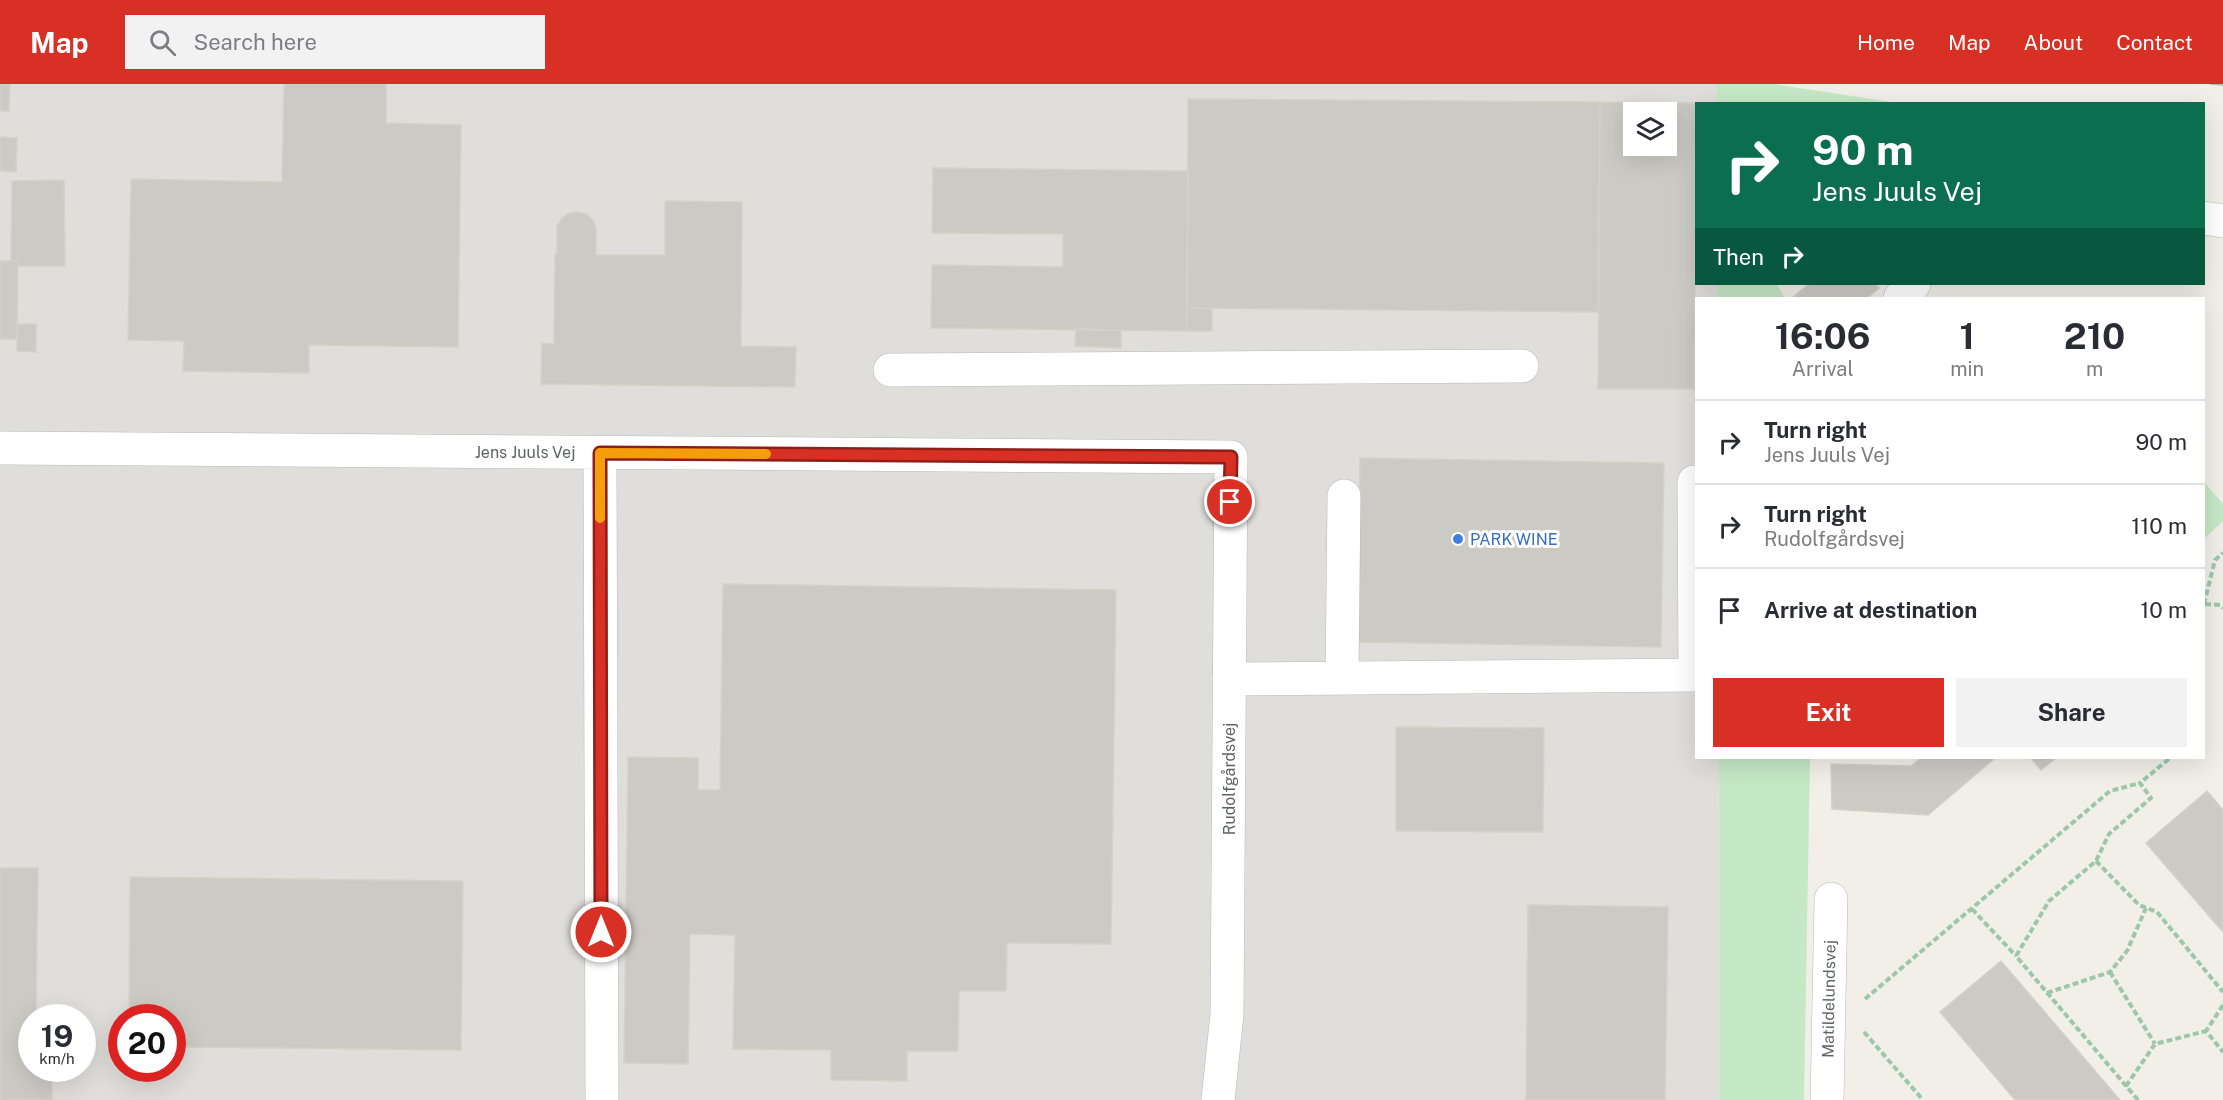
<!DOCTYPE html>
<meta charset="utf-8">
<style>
body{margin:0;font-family:"Public Sans",sans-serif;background:#f2f2f3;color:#2b2b33;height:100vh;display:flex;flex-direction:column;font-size:22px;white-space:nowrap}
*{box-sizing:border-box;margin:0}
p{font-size:20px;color:#7c7c81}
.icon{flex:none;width:33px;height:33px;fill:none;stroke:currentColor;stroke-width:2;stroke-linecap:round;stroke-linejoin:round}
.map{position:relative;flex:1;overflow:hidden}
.side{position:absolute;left:1695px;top:213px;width:510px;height:462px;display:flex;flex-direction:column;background:#fff;border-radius:0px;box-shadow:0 6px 24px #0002}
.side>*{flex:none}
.banner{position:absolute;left:1695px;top:18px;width:510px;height:183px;border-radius:0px;box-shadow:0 6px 24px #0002;background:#0b6e4f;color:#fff;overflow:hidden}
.tools{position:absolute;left:1623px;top:18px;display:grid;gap:12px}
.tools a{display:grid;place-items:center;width:54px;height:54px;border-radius:0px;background:#fff;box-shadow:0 6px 24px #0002;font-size:30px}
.speed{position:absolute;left:18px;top:920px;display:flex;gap:12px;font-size:30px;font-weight:700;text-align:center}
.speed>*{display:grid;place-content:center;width:78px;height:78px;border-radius:50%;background:#fff;box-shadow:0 6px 24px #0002;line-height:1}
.speed small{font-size:15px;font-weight:400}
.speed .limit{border:9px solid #d22;background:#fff;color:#111}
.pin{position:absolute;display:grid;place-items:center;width:51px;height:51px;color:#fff;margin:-26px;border:3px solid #fff;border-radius:50%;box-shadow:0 2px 6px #0007}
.me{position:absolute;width:66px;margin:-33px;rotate:0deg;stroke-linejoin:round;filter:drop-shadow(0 0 4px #0008)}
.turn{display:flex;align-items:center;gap:21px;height:126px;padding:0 18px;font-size:27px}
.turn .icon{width:78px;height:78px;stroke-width:2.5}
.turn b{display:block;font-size:42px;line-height:51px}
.then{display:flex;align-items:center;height:57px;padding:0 18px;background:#0003;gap:12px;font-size:22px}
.eta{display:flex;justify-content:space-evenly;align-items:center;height:102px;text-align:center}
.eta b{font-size:36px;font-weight:700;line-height:42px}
.primary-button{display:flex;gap:12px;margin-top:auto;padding:12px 18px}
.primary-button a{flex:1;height:69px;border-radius:0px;background:#d93025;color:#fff;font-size:24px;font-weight:700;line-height:69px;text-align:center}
.primary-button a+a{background:#f2f2f3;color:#2b2b33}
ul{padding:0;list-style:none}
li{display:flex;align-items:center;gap:18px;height:84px;padding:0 18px;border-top:2px solid #e1e1e2}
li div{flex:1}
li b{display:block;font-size:22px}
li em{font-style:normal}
header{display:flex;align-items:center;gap:36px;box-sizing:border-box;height:84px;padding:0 30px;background:#d93025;color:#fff}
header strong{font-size:28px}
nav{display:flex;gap:33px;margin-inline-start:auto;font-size:21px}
.search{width:420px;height:54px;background:#f2f2f3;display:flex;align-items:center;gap:15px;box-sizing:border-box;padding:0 21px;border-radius:0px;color:#7c7c81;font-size:22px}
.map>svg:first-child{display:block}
</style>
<header>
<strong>Map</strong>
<div class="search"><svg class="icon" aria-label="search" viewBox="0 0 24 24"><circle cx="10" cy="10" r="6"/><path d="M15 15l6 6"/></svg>Search here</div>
<nav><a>Home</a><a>Map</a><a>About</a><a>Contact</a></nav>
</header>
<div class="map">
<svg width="2223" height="1016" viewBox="0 0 2223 1016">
<rect width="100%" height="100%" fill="#f1efe8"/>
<!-- industrial -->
<path fill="#e0deda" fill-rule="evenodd" d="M0 0H1717V19L1696 20V200H1718V214H1696V674H1719L1720 1016H0ZM1634 28H1666V62H1634ZM32 933H82V984H32ZM122 933H172V984H122Z"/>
<!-- green -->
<path fill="#c5e8c5" d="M1717 0H1773L1898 19H1717Z
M1718 200H1777L1785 214H1718Z
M2204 398 2223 420V437L2204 455Z
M1719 674H1810L1804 1016H1720Z"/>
<!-- building -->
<path fill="#cccac5" stroke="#d6d1c6" stroke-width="1.5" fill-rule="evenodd" d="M0 0H10L9 27H0Z
M284 0H386V39L461 41 458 263 309 261V289L183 287 184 257 128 256 131 95 282 98Z
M1188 15 1600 18 1598 228 1187 224Z
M1600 18 1697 19 1694 305H1598ZM1634 28H1666V62H1634Z
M0 53 17 54 16 88 0 87Z
M933 84 1188 87 1187 247 931 244 932 181 1063 183V150L932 149Z
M64 96 65 182H18V177H11L12 97Z
M665 117 742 118 741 262 796 263 795 303 541 300 542 259 554 260 555 170H557V142L562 134 568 130 577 128 586 130 592 135 596 143V171H665Z
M0 177H18L17 255H0Z
M1809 200H1875L1879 204 1867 214H1794L1793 213Z
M1187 224 1212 225V247H1187Z
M17 240H36V268L17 267Z
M1076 245 1121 246V264L1075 262Z
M1360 374 1664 379 1661 563 1358 558Z
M723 500 1116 506 1111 860 1007 859 1006 907H959L958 967H907V997L831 996V966L733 965 735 851 690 850 688 980 624 979 628 673 698 674V706H720Z
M1396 643 1544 644 1543 748 1396 747Z
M1921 674H1995L1928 731 1832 725 1831 680 1911 682Z
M2031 674H2056L2041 686Z
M2207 707 2223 726V848L2146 759Z
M0 784H38L36 927H53V933H32V984H52V1016H0Z
M130 793 463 797 461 966 172 963V933H129Z
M1528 821 1668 823 1665 1016H1526Z
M2001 877 2120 1016H2015L1940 928Z"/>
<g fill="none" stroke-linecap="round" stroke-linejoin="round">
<!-- minor casing -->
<g stroke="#b5b8bc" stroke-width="34">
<path id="minor" d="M2204 134 2223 137
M1900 214 1914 200
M890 286 1522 282
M0 364 1231 373 1227 930 1218 1016
M600 369 602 1016
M1342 594 1344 412
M1229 595 1695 591 1694 398
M1827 1016 1831 815"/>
</g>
<!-- path -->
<path stroke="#9cc7a9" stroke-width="4" stroke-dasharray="6 3" stroke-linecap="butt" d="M2204 520 2215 476 2223 469
M2205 520 2220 521 2223 524
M2096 777 2139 821 2157 828 2223 908
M1972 825 2016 872
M2110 888 2155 960
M2047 909 2110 888 2127 867 2146 824
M1865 915 2110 707 2140 699
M2223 921 2206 947 2223 968
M1864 948 1923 1016
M2126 1002 2155 960 2206 947
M2138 1016 2016 872 2049 817 2096 777 2109 750 2151 714 2140 699 2170 674"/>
<!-- minor -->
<use href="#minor" stroke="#fff" stroke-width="33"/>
<!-- tram -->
<path stroke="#b6b7b8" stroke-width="1.5" d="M2210 0 2223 1"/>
</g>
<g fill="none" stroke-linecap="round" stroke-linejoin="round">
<!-- route casing -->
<g stroke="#8d1f18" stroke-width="15">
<path id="route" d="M601 848 600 369 1231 373 1230 418"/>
</g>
<!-- route -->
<use href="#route" stroke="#d93025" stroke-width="10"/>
<!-- slow -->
<path stroke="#f59e0b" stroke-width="10" d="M600 434V369L766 370"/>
</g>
<!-- markers -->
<circle fill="#3f7fe0" stroke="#fff" stroke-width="2" cx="1458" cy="455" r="6"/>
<g text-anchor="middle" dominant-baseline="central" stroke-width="6" stroke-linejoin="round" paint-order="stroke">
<!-- street labels -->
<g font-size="16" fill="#5f6368" stroke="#fff">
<text x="525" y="368">Jens Juuls Vej</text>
<text transform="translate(1229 695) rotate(-90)">Rudolfgårdsvej</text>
<text transform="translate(1829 915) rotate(-89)">Matildelundsvej</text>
</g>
<!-- shop labels -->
<g font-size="16" fill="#366cbe" stroke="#fff" text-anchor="start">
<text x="1470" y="455">PARK WINE</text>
</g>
</g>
</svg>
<div class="tools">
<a><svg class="icon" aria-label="layers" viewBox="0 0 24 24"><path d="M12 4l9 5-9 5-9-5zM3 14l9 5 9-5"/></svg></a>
</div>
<div class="speed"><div>19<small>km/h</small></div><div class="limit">20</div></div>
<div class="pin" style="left:1230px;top:418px;background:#d93025"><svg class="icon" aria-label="arrive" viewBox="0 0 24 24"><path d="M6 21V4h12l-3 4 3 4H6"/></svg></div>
<svg class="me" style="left:601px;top:848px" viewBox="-20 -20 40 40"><circle r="17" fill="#d93025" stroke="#fff" stroke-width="3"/><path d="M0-11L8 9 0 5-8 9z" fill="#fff"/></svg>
<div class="banner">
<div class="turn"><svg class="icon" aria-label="right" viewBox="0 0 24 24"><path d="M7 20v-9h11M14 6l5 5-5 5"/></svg><div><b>90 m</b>Jens Juuls Vej</div></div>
<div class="then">Then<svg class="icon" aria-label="right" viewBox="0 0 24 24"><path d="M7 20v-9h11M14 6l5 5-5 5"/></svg></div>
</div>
<section class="side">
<div class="eta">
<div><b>16:06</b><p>Arrival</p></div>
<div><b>1</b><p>min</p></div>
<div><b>210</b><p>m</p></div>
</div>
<ul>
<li><svg class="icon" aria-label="right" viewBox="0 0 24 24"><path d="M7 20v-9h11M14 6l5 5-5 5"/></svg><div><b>Turn right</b><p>Jens Juuls Vej</p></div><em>90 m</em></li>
<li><svg class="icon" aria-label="right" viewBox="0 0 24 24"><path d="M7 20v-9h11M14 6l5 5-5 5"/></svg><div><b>Turn right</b><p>Rudolfgårdsvej</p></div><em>110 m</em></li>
<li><svg class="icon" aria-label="arrive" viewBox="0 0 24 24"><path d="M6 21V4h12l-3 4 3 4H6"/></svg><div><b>Arrive at destination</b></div><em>10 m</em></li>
</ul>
<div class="primary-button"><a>Exit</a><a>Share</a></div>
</section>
</div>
